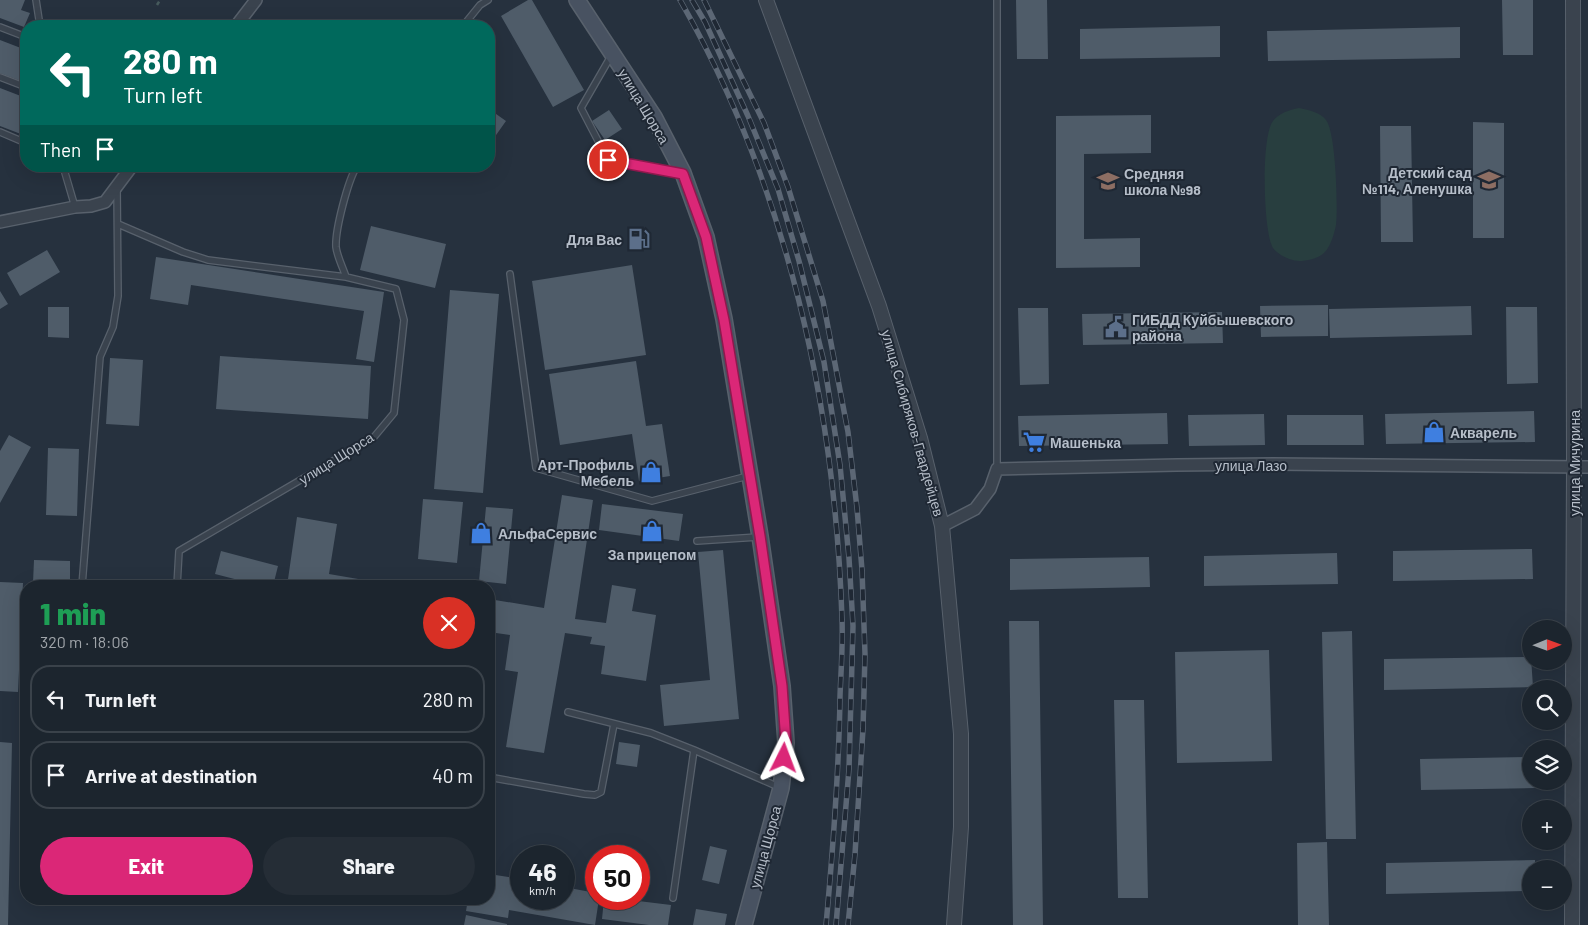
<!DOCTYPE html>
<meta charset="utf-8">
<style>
body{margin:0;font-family:Barlow,sans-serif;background:#252d36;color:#f1f3f6;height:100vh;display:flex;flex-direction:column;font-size:19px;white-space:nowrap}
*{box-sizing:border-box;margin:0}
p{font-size:16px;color:#a0a5aa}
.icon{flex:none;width:28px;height:28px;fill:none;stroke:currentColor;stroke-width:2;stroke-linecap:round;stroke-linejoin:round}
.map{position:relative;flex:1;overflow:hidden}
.side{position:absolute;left:20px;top:580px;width:475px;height:325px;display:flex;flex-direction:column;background:#1c252e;border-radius:20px;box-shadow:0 5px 20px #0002,0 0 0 1px #3a424a}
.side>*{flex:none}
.top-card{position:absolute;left:20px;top:20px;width:475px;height:152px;border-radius:20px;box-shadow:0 5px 20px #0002,0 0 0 1px #3a424a;background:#00695c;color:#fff;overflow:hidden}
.needle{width:32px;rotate:89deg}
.controls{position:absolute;left:1522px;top:620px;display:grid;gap:10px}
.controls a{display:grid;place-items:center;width:50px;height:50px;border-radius:50%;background:#1c252e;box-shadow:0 5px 20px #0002,0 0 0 1px #3a424a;font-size:25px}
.speed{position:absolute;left:510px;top:845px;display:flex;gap:10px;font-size:25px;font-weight:700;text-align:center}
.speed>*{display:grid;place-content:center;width:65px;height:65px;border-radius:50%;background:#1c252e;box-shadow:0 5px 20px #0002,0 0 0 1px #3a424a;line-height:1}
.speed small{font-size:12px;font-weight:400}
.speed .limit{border:8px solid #d22;background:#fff;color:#111}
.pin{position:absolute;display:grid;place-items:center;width:42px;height:42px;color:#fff;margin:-21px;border:2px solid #fff;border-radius:50%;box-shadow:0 1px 5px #0007}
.me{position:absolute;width:55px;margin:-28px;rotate:3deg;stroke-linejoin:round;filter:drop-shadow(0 0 4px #0008)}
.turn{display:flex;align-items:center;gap:18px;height:105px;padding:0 20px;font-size:22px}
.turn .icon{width:65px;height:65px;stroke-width:2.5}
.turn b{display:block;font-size:35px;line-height:42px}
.then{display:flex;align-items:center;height:48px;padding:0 20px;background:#0003;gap:10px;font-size:19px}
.round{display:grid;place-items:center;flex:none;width:52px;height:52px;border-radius:26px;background:#252d36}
.headline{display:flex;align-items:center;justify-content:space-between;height:85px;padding:0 20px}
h1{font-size:30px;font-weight:800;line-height:38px;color:#1e9e55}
.cta{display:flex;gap:10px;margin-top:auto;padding:10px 20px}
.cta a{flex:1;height:58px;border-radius:30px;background:#db2777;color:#fff;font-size:20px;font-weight:800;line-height:58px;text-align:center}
.cta a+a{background:#252d36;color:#f1f3f6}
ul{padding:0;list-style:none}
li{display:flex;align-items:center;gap:15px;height:68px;margin:0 10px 8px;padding:0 10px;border:2px solid #3a424a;border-radius:20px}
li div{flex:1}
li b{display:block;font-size:19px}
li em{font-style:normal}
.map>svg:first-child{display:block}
</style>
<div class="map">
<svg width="1588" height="925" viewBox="0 0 1588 925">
<rect width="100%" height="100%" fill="#26313e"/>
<!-- green -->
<path fill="#283e3f" d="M1299 108C1308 110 1320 112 1326 120 1336 132 1338 209 1336 225 1334 234 1331 246 1324 253 1319 258 1307 261 1299 261 1291 261 1278 255 1273 248 1263 231 1261 136 1273 121 1279 113 1289 110 1299 108Z"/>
<!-- building -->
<path fill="#4f5c69" d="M0 0H25L21 10 30 13 24 27 0 18Z
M528 0H532L584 90 553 107 501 16Z
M1016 0H1047L1048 59H1017Z
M1502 0H1533V55H1503Z
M1220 26V57L1080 59V29Z
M1460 27V58L1268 61 1267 31Z
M0 40 26 50V83L0 73Z
M0 88 26 98V136L0 126Z
M489 109 506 121 489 145Z
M609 110 622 129 605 140 592 121Z
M1151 115V153L1084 154V239L1140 238V267L1056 268V116Z
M1473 122 1504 123V238H1473Z
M1380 126H1411L1413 242H1381Z
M371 226 446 244 435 288 360 270Z
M47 250 60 272 20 296 7 273Z
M156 257 384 292 374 362 356 359 364 311 191 285 188 305 150 299Z
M632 265 646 355 545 370 532 281Z
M450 290 499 294 483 493 434 489Z
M0 291 8 304 0 309Z
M1328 305V336L1261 337 1260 306Z
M1471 306 1472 335 1330 338 1329 309Z
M48 307H69V338L48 337Z
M1506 307H1537L1538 383 1507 384Z
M1018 308H1048L1049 384 1020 385Z
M1222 312 1223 343 1083 345 1082 314Z
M220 356 371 366 368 419 216 409Z
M110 358 143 360 139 426 106 424Z
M636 361 646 426 662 424 670 476 639 481 632 434 560 445 549 374Z
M1534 411 1535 442 1386 444 1385 414Z
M1167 413 1168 444 1019 446 1018 416Z
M1264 414 1265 445 1189 446 1188 415Z
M1287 415H1363L1364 445H1287Z
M9 435 31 447 0 503V451Z
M48 448 79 449 77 516 46 515Z
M562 495 593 500 575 619 606 623 612 585 636 589 632 611 656 615 646 681 601 674 605 646 590 644 592 637 565 633 544 753 506 747 518 672 505 670 510 635 489 632V599L544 608Z
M423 499 463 502 457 563 418 559Z
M602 504 683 514 679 541 599 530Z
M486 507 513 509 506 584 479 581Z
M297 517 337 524 329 574 399 586H287Z
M1532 549 1533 579 1393 581V551Z
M723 550 739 719 664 726 660 685 710 680 698 552Z
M221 551 278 566 273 586H262L215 574Z
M1337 553 1338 584 1204 586V556Z
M1149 557 1150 587 1010 590V559Z
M34 560 70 561V584L33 583Z
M0 582 23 583 18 692 0 691Z
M1009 621H1039L1043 925H1013Z
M1352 631 1356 839H1326L1322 632Z
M1269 650 1272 761 1177 763 1175 652Z
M1531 657 1533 687 1384 690V659Z
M1114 700H1144L1148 898H1118Z
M0 742 12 743 8 925H0Z
M619 742 640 745 637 767 616 764Z
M1531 757V781H1535V788L1421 790 1420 759Z
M1327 842 1329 925H1298L1297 843Z
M710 846 727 850 719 884 702 880Z
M1535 860V869H1531V891L1386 894V863Z
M489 874 521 879V899H564V887L596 893V899H599L595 925 509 910 508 918 466 911 468 899H489Z
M604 899H622L671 905 668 925H649L602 919Z
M696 909 727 914 725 925H693Z
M466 915 507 924V925H464Z"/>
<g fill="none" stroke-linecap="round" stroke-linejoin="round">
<!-- service casing -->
<g stroke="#58616c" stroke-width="8">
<path id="service" d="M36 0 40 26
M463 26 480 5 488 0
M0 27 26 37
M611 56 581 108 608 160 681 173
M0 77 26 87
M0 132 26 143
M63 166 75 207
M118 224 183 252 208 260 346 277
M510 274 536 468 652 501 748 476
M997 469V0
M697 541 758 537
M82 586 100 357 113 327 118 296 117 187
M177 586 179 551 374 437 394 413 404 320 396 289 346 277C343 268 337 256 336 247 335 230 348 180 357 166
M568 712 651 733 694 750
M489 775 494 778 584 794 595 795 601 792 614 724
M673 898 694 750 781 788"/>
</g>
<!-- minor casing -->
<g stroke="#58616c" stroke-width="14">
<path id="minor" d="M236 26 256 0
M0 222 75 207 91 206 105 202 132 166
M942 526 975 509 990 489 997 469 1177 465 1275 464 1588 467"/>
</g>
<!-- tertiary casing -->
<g stroke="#58616c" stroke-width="16">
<path id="tertiary" d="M766 0 879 306 920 438 942 526 961 734V827L954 925
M1572 925 1574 467 1573 0"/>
</g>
<!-- secondary casing -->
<g stroke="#58616c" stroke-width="18">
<path id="secondary" d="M577 0 654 117 683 173 706 237 724 319 760 536 782 686 786 743 781 788 744 925"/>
</g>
<!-- path -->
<path stroke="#465a5c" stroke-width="2.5" stroke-dasharray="4 4" stroke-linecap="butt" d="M157 5 160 0"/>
<!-- service -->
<use href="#service" stroke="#3a434e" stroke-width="5.5"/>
<!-- minor -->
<use href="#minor" stroke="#3a434e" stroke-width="11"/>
<!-- tertiary -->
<use href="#tertiary" stroke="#3a434e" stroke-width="14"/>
<!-- secondary -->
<use href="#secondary" stroke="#485261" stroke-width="15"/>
<!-- rail casing -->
<g stroke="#5c6775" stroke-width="5.5">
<path id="rail" d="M680 0C787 187 835 405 842 619 843 645 841 670 840 696 839 772 833 849 826 925
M692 0 705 22 748 116 778 189 799 261 824 362 840 465 849 558 853 626 849 769 836 925
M704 0 764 123 788 187 823 301 848 432 857 508 862 570 865 654 863 729 855 854 848 925"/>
</g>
<!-- rail -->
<use href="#rail" stroke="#1f2834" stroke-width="4" stroke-dasharray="11" stroke-linecap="butt"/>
</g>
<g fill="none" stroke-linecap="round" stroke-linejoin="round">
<!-- route casing -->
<g stroke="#8e194d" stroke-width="12">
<path id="route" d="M608 160 683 174 706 237 724 320 760 536 782 686 786 743 784 758"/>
</g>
<!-- route -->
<use href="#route" stroke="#db2777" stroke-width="9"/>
</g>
<!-- icons -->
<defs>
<g id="school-bare" transform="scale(1.725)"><path d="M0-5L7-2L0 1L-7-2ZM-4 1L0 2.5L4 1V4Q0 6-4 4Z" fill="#8d6e63" stroke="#1f2834" stroke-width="2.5" paint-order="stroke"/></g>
<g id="fuel-bare" transform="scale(1.725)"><path d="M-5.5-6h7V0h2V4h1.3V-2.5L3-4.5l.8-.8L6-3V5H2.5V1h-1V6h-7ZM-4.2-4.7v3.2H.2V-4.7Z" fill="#5c6f8a" stroke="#1f2834" stroke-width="2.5" paint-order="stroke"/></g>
<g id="civic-bare" transform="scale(1.725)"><path d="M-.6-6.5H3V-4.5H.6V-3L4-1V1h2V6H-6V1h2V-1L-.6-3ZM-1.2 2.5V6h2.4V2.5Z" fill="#5c6f8a" stroke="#1f2834" stroke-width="2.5" paint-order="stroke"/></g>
<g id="shop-bare" transform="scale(1.725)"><path d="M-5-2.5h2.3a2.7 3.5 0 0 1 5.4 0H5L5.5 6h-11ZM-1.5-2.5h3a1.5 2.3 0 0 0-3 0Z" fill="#3f7fe0" stroke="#1f2834" stroke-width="2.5" paint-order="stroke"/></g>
<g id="supermarket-bare" transform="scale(1.725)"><path d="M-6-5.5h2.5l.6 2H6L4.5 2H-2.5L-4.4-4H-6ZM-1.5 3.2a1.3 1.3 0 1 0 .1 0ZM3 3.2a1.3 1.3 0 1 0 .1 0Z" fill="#3f7fe0" stroke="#1f2834" stroke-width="2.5" paint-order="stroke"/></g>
</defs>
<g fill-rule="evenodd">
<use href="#school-bare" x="1489" y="180"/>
<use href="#school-bare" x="1108" y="181"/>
<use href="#fuel-bare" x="639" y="239"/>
<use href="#civic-bare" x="1116" y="327"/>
<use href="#shop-bare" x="1434" y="432"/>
<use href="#supermarket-bare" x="1034" y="442"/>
<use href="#shop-bare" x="651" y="472"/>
<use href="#shop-bare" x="652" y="531"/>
<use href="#shop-bare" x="481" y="533"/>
</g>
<g text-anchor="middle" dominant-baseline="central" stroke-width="4" stroke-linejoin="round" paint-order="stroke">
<!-- street labels -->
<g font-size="14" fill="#b6bec9" stroke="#1f2834">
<text transform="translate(644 106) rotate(59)">улица Щорса</text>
<text transform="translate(913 423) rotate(74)">улица Сибиряков-Гвардейцев</text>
<text transform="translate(336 458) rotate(-32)">улица Щорса</text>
<text transform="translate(1574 463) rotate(-90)">улица Мичурина</text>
<text x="1251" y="465">улица Лазо</text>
<text transform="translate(765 847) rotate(-75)">улица Щорса</text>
</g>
<!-- poi labels -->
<g font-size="14" font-weight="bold" fill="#b6bec9" stroke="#1f2834" text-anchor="start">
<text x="1472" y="172" text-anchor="end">Детский сад<tspan x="1472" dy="16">№114, Аленушка</tspan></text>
<text x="1124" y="173">Средняя<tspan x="1124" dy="16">школа №98</tspan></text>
<text x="622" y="239" text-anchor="end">Для Вас</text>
<text x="1132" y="319">ГИБДД Куйбышевского<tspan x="1132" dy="16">района</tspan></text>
<text x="1450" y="432">Акварель</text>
<text x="1050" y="442">Машенька</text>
<text x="634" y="464" text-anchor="end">Арт-Профиль<tspan x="634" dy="16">Мебель</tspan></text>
<text x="498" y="533">АльфаСервис</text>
<text x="652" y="554" text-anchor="middle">За прицепом</text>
</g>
</g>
</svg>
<div class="controls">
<a><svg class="needle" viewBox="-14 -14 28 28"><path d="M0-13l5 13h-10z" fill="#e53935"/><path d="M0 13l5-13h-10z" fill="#a0a5aa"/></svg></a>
<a><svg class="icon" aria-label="search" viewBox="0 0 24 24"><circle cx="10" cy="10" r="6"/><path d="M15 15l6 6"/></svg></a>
<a><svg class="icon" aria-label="layers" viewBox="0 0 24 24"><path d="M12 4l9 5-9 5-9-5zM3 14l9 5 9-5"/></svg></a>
<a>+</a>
<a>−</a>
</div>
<div class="speed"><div>46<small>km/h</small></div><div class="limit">50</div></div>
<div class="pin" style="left:608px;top:160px;background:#d93025"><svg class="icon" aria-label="arrive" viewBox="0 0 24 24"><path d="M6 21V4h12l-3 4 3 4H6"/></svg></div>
<svg class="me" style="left:784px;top:758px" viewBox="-20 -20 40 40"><path d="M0-17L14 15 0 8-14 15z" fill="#db2777" stroke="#fff" stroke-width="4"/></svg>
<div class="top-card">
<div class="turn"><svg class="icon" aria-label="left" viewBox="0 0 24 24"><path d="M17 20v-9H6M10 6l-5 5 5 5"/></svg><div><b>280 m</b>Turn left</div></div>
<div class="then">Then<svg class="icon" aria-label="arrive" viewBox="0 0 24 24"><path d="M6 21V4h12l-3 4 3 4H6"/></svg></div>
</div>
<section class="side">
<div class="headline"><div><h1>1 min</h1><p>320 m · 18:06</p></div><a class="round" style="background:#d93025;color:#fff"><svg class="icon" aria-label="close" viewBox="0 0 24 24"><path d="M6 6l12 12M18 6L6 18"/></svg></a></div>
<ul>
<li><svg class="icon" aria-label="left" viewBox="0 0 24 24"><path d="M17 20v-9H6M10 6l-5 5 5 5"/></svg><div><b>Turn left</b></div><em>280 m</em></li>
<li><svg class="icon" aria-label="arrive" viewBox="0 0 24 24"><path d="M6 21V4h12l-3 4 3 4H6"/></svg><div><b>Arrive at destination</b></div><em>40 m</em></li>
</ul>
<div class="cta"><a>Exit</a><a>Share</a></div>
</section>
</div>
